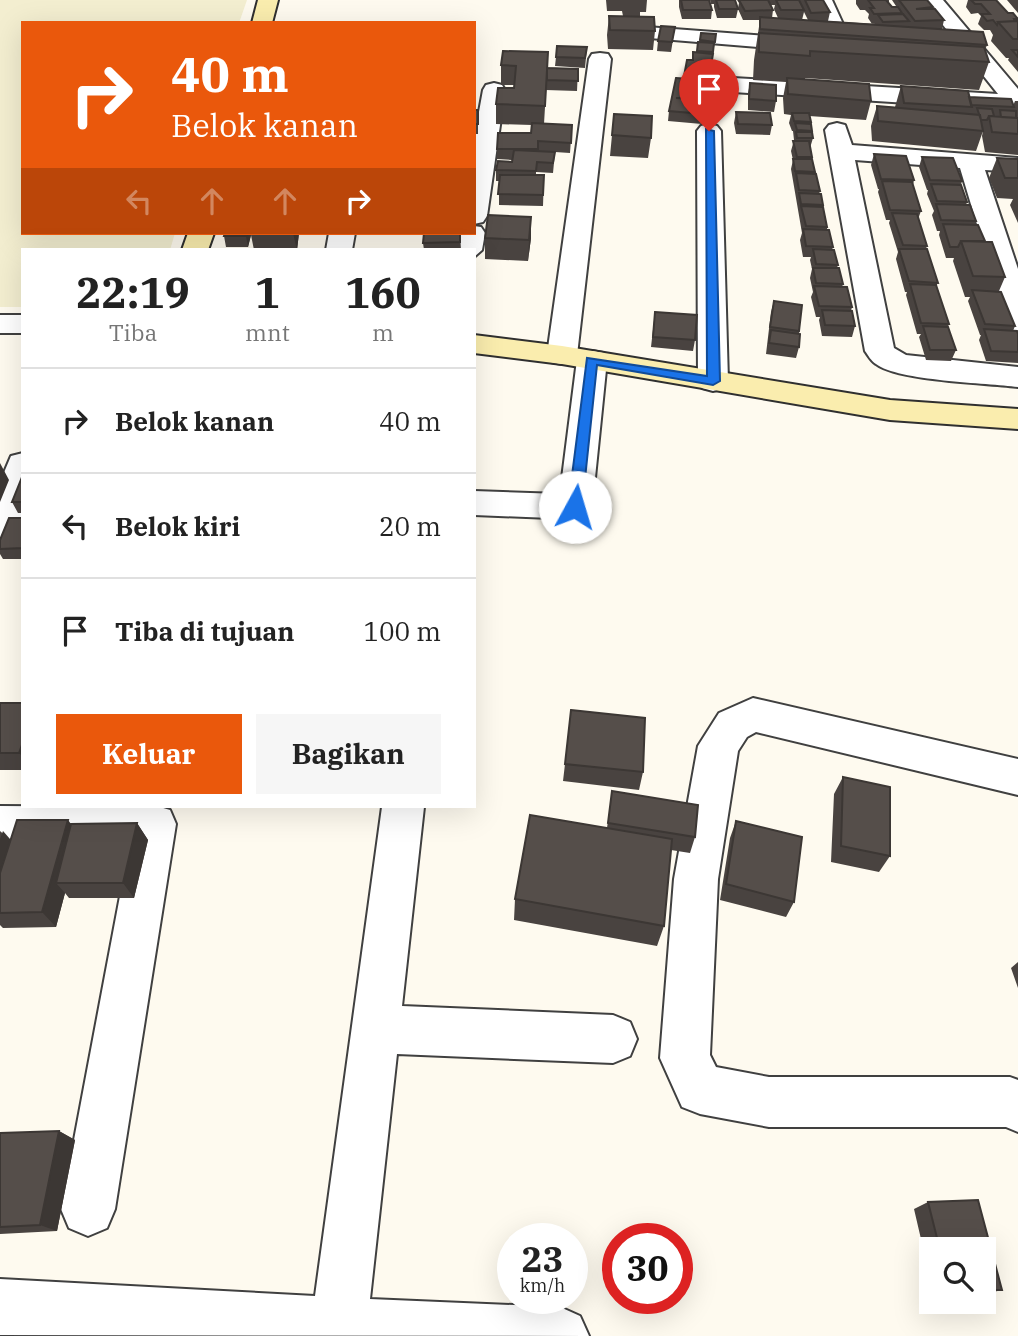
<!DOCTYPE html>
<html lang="id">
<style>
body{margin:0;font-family:"IBM Plex Serif",serif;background:#f6f6f6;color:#222;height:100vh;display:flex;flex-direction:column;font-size:26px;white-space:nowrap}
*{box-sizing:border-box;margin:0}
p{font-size:23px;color:#767676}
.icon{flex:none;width:38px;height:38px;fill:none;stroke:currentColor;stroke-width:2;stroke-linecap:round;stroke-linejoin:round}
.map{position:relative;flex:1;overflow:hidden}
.panel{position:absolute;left:21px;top:248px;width:455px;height:560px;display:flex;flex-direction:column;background:#fff;border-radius:0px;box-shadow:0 7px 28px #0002}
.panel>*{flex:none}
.hud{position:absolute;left:21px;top:21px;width:455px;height:214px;border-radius:0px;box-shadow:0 7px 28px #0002;background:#ea580c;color:#fff;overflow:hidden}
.buttons{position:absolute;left:919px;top:1237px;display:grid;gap:14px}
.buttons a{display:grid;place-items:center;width:77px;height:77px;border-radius:0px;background:#fff;box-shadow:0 7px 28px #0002;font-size:35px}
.speed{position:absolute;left:497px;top:1223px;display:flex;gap:14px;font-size:35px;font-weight:700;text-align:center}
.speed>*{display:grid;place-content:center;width:91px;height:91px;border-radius:50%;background:#fff;box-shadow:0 7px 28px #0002;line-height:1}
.speed small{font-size:18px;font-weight:400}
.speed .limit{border:10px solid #d22;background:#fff;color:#111}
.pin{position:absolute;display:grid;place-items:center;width:60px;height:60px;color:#fff;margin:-72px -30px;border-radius:50% 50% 50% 0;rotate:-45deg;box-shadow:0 0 7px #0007}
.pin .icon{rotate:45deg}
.me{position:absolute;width:77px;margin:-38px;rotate:6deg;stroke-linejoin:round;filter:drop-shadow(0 0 5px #0008)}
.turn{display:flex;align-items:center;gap:24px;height:147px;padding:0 35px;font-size:32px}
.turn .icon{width:91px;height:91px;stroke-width:2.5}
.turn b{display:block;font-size:49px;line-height:60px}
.lanes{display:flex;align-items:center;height:66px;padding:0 35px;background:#0003;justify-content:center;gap:35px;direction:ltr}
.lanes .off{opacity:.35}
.eta{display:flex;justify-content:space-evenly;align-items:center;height:119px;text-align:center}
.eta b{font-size:42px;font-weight:800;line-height:49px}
.button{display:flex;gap:14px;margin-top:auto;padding:14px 35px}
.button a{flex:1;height:80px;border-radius:0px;background:#ea580c;color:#fff;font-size:28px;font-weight:800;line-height:80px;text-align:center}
.button a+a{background:#f6f6f6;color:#222}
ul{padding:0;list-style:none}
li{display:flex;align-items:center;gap:21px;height:105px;padding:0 35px;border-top:2px solid #e0e0e0}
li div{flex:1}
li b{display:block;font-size:26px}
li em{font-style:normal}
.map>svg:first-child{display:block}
</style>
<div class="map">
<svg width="1018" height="1336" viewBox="0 0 1018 1336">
<rect width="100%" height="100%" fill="#fefaef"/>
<!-- farmland -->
<path fill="#f3eed0" d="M0 0H247L239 23H23V233H175L170 250H23V307H0Z"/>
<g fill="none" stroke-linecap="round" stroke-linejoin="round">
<!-- street casing -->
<g stroke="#404040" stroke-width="4">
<path id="street" d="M812 0H832L854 48 851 53H835Z
M923 0H943L1018 89V110L733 92 725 90 722 85 725 80 733 78 998 94Z
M620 25 807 39 815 40 818 45 815 50 807 51 613 35 610 31 613 27Z
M600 53 608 54 611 59 577 355 573 362 562 364 551 362 547 355 589 59 592 54Z
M494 83 502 85 505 90 487 216 483 222 474 224V139L483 90 486 85Z
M837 123 845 125 852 145 1018 158V172L985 170 1018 269V336L1008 333 1003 327 995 284 960 168 855 160 894 348 906 355 1018 367V387C987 383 898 381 876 364 871 361 868 355 865 351L825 130 829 125Z
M709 124 717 126 721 131 728 381 724 388 713 391 702 388 698 381 697 131 701 126Z
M474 226 481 227 485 233 482 250 474 257V250H456L459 233H474Z
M329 233H355L352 250H326Z
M0 315H23V333H0Z
M592 351 603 353 607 360 592 507 587 516 575 519 474 515V491L560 494 577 360 581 353Z
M23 453V513L12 538 0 542V482L11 456Z
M753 698 1018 759V795L756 732 747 737 738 751 718 879 710 1055 716 1067 769 1077H1010L1018 1080V1132L1006 1127H769L700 1114 682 1107 660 1058 674 879 698 746 719 713Z
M0 806 160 807 170 810 176 824 115 1209 107 1228 88 1236 69 1228 61 1209 130 843 0 844Z
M382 807H424L402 1006 613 1015 630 1022 637 1039 630 1056 613 1063 397 1054 370 1299 560 1307 580 1316 589 1336 0 1335V1279L315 1296Z"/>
</g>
<!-- secondary casing -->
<g stroke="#2f2f2f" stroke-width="4">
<path id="secondary" d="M258 0H278L272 23H252Z
M188 233H214L208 250H182Z
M474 335 562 346 890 400 1018 409V429L890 420 562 364 474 353Z"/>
</g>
<!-- street -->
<use href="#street" fill="#fff" fill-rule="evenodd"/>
<!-- secondary -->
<use href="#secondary" fill="#faedae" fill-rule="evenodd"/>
</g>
<!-- wall -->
<path fill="#494340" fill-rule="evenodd" d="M606 0H647L646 12H640V17L655 31 653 50 608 49 607 35 609 16H623L622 11H607Z
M679 0H709L712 10 711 19H682L679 7Z
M710 0H735L738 8 739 3 737 0H823L830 12 828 21 876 24H872L868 18 869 14 865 10H860L856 4V0H889V3L892 7H895L896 6 892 0H927L932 9 944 20 942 29 987 45 985 50 989 62 979 90 805 78V79L871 101 866 120 809 116 813 138 810 148 814 174 820 191 819 194 823 205V207L827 227V230L833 247 832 250 838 265 837 268 843 284 842 287 852 307 851 311 855 326 852 337 822 336 819 320 820 317H816L811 297 813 292 810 278 812 269 810 260 811 257H803L800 240 802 233 791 169 793 160 791 151 794 140 793 131H792L789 123 791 115 784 114 783 98 786 82 753 80 754 60 760 20H743L738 9 736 18H717L714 7V4H711ZM771 5H775L774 9 778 18H772L773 10ZM804 12 808 20H802Z
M968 0H996L1008 13 1018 18V72L1008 60 1009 58H1006L991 41 993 35 990 30H984L978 24 981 16 978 13 971 14 966 7Z
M1007 0H1018V13Z
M675 27 671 52 657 51 658 41Z
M701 33 716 34 708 88H703L702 100H705L702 124 668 121 669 111 684 79 687 60H692L697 52Z
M587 47 585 68 555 66 556 57Z
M501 65 578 69 577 91 546 90 544 124 572 125 570 153 555 152 553 173 536 172V175H544L543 206 499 205V181H496V170L512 162V160L497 159V149L531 133 532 125 496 124V104L514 88V85H501Z
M750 83 776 101 774 112 748 110V93Z
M901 86 969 97 1013 106 1015 101H1018V155L985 152 982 136 983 131 976 151 872 141 871 126 877 106 895 107Z
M474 110H478V134H474Z
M736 112 772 125 770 135 736 134 734 123Z
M614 114 651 138 648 158 610 156Z
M874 154 914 180 913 185 921 211 918 219 927 246 926 249 938 283 936 286 949 324 948 327 956 350 951 361 926 360 919 337 921 334H917L906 295 907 292H905L896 259 898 252 889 223 890 220H886L878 192 879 189H878L871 165Z
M922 157 962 181 961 185 967 202 966 205 976 221 975 225 1005 277 999 291 1015 326 1013 331 1018 334V363L986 361 979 340 981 335H980L968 301 970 297H965L953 261 954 258H946L939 235 940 231H937L932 215 934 211 927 194 928 190H927L919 167Z
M997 158 1018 159V223L1010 205 1013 199 997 198 989 178Z
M531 217V238L528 261 485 259V238Z
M225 233H299L297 250H254L251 235 248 247H226L224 236Z
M460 233 461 250H424L423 243Z
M774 301 799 331V347L796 358 766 354 771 312Z
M655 312 695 340 693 351 651 347Z
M23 477V513H18L12 502Z
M23 518V559H3L0 554V540Z
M0 703H23V770H0Z
M565 764 643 772 639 790 563 781Z
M843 777 890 856 879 872 831 862 834 794Z
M612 791 695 837 690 853 671 850 664 926 657 946 514 920 515 899 607 828Z
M736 821 794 902 786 917 720 900 730 838Z
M137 823 148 840 134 898H69L65 893 56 927 3 928 0 925V831L10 840 71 825Z
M1018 962V988L1011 968Z
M59 1131 75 1140 57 1231 0 1234V1133Z
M978 1200 1002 1290 984 1294V1250H931V1282L914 1209 928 1202Z"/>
<!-- shaded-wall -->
<path fill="#3c3734" d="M531 217V238L528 261 529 240Z
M247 233H250L251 235 248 247 246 236Z
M293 233H299L297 250Z
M0 463 9 480 0 502Z
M23 742V757L19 753Z
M68 820 80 836 56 883 65 893 56 927 42 912Z
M137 823 148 840 134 898 123 883Z
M3 831 17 847 0 903V839Z
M59 1131 75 1140 57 1231 40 1225Z"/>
<!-- building -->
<path fill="#554e4a" stroke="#3c3734" stroke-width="2" d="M681 0H709L712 10H683Z
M716 0H735L738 9H719Z
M739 0H768L773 10 745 11Z
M776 0H799L804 10H781Z
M805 0H823L830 12 811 13Z
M868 0H886L892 7H898L902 13 874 14 870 8H874Z
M899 0H927L933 7 916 9H935L944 20 915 21Z
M971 0H996L1008 13H1013L1018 19H1014L1015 21 998 22 997 25 993 20 987 21 981 14H990L981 4H975Z
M903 14 909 21 883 22 878 15Z
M609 16 654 17 655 31 610 30Z
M760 17 983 32 987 45 760 29Z
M1018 21V39H1013L998 22Z
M661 26 675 27 672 42 658 41Z
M701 33 716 34 715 42 700 40Z
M759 33 984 47 989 62 810 51V56L759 52Z
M698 42 714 43 713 52 697 51Z
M557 46 587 47 585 58 556 57Z
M1012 50H1018V57Z
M503 51 548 52 545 106 496 104 498 88H514L516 66 501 65Z
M693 52 713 54 709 78 684 76 687 60H693Z
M547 68 578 69V81L547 80Z
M676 78 704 80 702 98H676L705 100 703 114 669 111Z
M787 78 869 84 871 101 788 94Z
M750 83 776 85V101L749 99Z
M901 86 968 91 972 107 904 103Z
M969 97 1011 99 1014 107 971 105Z
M877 106 980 115 983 131 878 121Z
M977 108 992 109 994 116H989L987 120H981Z
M474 110H478V124H474Z
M1000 110 1016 111V118L1001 117Z
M736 112 770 113 772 125 738 124Z
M792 113H809L811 122 794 121Z
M614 114 652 116 651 138 612 135Z
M989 116 1018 118V134L992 132Z
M532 123 572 125 571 143 538 141V149H497L498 133H531Z
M795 123 811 124 812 131 797 130Z
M796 132H812L813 138H797Z
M793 141H809L812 157H797Z
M514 150 555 152 553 163 537 162 536 171 496 170 498 161 512 162Z
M874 154 906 156 914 180 881 179Z
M922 157 953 158 962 181 930 180Z
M997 158 1018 159V178H1005Z
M793 159H812L815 172 795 171Z
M796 173 816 174 820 191 799 190Z
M500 175H544L543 195 498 194Z
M882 181 912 182 921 211 890 210Z
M931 184 961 185 967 202 937 201Z
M799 193 821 194 823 205 801 204Z
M936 204 970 205 976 221 941 220Z
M801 206 823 207 827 227 806 226Z
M892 213 917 214 927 246 903 245Z
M488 215 531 217 529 240 485 238Z
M943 224 978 225 985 241H961L958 247H950Z
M803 229 829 230 833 247 806 246Z
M225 233H247L246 236H224Z
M424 233H460V242L423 243Z
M961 241 992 242 1005 277 973 276Z
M813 249 834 250 838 265 816 264Z
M899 249H927L938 283 909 281Z
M813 268H839L843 284 816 283Z
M910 284 936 285 949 324 921 323Z
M814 286 847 287 852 307 819 306Z
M972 290 1001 292 1015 326 985 324Z
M774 301 802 305 799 331 770 327Z
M822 310 852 311 855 326 825 325Z
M655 312 697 315 695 340 653 337Z
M923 326 948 327 956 350H930Z
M984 329 1017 331 1018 334V352L991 351Z
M771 330 800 334 799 347 769 343Z
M22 477 23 502H12Z
M9 518H23V548L0 549V540Z
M0 703H23V742L19 753H0Z
M571 710 645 718 643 772 565 764Z
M843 777 890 787V856L841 846Z
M612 791 698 805 695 837 608 823Z
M530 815 672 839 664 926 515 899Z
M17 820H68L42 912 0 913V873Z
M736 821 802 837 794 902 726 884Z
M137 823 123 883H56L71 824Z
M59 1131 40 1225 0 1227V1133Z
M978 1200 1002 1290H984V1250H940L928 1202Z"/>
<!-- route -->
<path fill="#1a73e8" stroke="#114b97" stroke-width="2" d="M706 129 714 131 720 381 713 385 597 365 582 507 575 512 570 511 568 507 587 358 707 376Z"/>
</svg>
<div class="buttons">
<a><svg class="icon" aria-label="search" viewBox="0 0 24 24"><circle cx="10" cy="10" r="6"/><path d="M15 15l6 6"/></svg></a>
</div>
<div class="speed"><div>23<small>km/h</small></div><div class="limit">30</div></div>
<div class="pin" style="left:709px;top:131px;background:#d93025"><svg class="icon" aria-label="arrive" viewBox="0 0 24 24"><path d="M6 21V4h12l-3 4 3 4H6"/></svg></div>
<svg class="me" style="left:575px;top:507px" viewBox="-20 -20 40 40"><circle r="19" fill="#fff"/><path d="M0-13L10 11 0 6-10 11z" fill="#1a73e8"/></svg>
<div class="hud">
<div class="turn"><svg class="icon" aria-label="right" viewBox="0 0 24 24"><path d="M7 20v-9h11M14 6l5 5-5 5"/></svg><div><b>40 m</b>Belok kanan</div></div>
<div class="lanes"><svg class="icon off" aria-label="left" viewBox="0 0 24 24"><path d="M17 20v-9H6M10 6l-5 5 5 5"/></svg><svg class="icon off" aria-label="ahead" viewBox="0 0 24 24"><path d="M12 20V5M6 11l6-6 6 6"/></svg><svg class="icon off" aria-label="ahead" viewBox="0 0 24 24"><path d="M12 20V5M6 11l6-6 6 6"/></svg><svg class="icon" aria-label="right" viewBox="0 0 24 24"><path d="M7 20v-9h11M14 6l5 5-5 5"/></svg></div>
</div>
<section class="panel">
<div class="eta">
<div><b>22:19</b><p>Tiba</p></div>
<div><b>1</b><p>mnt</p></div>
<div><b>160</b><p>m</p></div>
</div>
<ul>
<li><svg class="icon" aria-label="right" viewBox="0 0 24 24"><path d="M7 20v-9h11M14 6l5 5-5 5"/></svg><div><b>Belok kanan</b></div><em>40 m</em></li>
<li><svg class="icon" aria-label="left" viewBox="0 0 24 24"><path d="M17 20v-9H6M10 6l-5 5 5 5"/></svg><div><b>Belok kiri</b></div><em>20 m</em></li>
<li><svg class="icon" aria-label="arrive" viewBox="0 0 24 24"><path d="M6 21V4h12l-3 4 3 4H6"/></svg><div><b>Tiba di tujuan</b></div><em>100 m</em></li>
</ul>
<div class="button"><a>Keluar</a><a>Bagikan</a></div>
</section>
</div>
